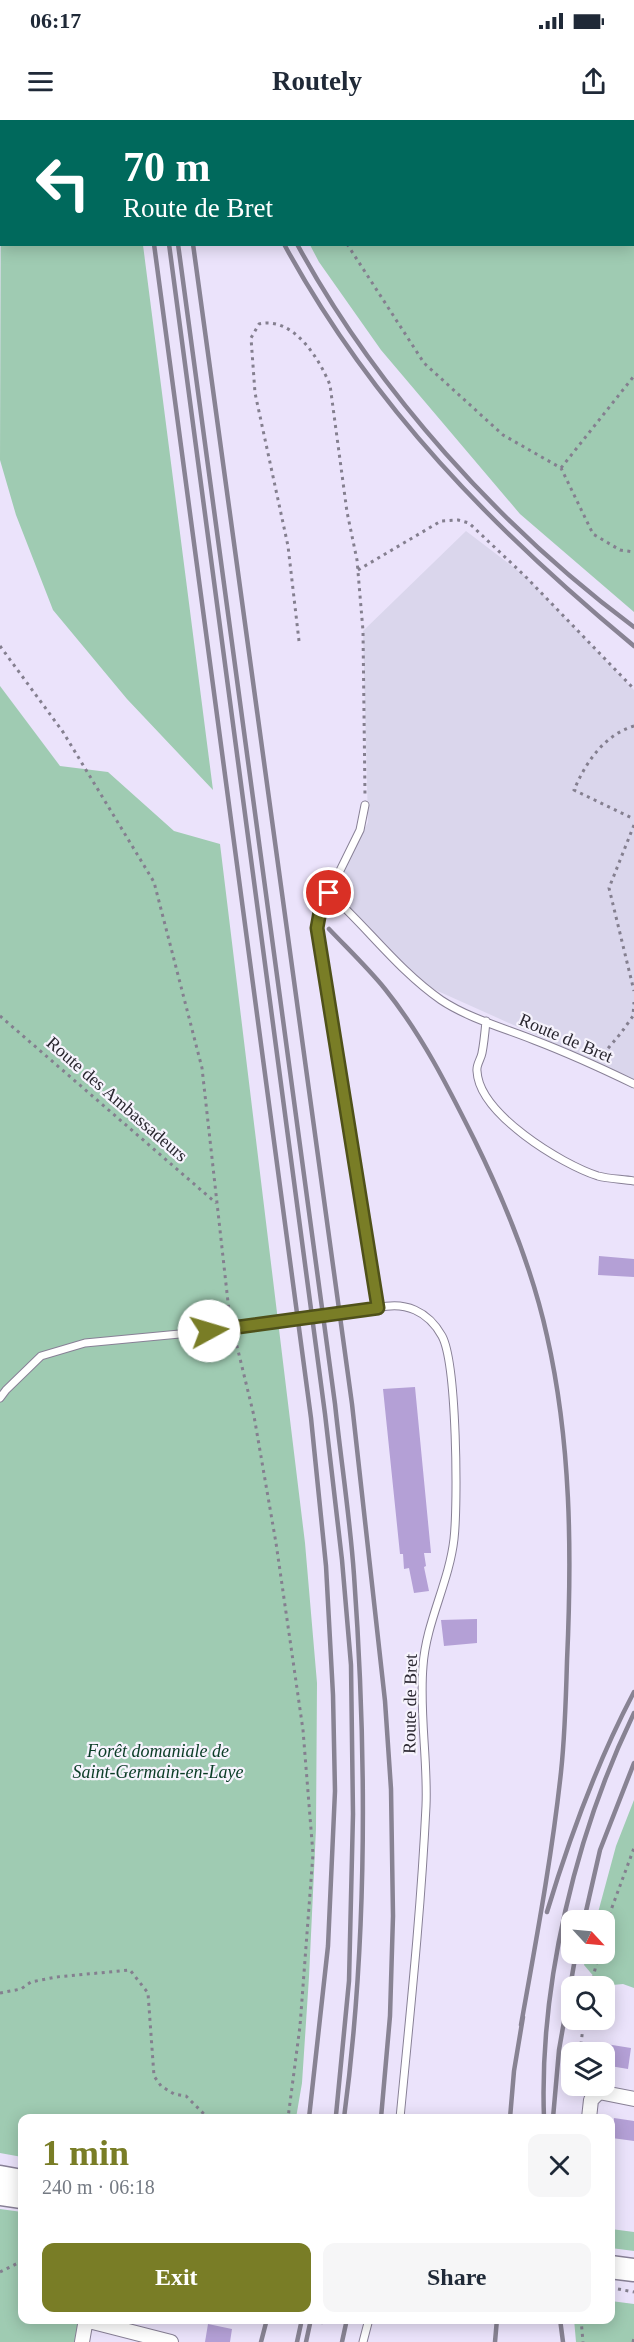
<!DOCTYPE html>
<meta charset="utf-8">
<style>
body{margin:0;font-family:"Times New Roman",serif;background:#f6f6f7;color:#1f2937;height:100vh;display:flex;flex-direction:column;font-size:22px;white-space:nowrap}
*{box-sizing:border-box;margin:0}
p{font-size:20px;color:#747a83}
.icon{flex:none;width:33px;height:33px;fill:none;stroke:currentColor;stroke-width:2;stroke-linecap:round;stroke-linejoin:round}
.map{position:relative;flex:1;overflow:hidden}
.side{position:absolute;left:18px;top:1994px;width:597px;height:210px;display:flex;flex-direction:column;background:#fff;border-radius:12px;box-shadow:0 3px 15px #0003}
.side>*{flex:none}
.hud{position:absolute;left:0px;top:0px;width:634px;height:126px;box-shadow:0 3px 15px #0003;background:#00695c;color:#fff;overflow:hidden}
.needle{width:39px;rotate:116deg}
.tools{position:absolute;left:561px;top:1790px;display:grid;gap:12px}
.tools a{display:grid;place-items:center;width:54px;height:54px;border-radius:12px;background:#fff;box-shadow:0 3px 15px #0003;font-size:30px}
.pin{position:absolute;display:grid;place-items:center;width:51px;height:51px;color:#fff;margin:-26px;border:3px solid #fff;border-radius:50%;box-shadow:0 2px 6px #0007}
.me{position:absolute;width:66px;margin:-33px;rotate:84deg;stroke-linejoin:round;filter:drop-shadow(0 0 4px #0008)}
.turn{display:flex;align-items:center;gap:21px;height:126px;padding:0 24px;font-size:27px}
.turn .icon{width:78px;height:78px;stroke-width:2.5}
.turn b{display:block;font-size:42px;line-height:51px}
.round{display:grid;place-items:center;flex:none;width:63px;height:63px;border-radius:12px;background:#f6f6f7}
.summary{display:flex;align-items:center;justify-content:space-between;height:102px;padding:0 24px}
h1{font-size:36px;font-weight:800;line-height:45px;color:#797d26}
.primary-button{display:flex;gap:12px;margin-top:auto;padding:12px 24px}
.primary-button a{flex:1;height:69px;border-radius:12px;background:#797d26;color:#fff;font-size:24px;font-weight:800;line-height:69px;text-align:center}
.primary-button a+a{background:#f6f6f7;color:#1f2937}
.status{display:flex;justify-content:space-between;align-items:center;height:42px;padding:0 30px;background:#fff;direction:ltr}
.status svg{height:16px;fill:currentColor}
header{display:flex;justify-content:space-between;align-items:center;height:78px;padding:0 24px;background:#fff;font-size:27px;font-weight:800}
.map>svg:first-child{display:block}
</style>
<div class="status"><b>06:17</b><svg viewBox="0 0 49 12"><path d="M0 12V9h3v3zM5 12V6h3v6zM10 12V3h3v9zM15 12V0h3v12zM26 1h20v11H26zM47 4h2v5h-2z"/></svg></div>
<header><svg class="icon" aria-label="menu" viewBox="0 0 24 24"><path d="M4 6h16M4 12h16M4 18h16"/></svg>Routely<svg class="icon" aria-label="share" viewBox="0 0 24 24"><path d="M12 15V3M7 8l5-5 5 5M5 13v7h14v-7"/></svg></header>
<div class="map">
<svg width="634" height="2222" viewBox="0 0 634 2222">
<rect width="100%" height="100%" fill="#ebe3fb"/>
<!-- industrial -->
<path fill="#dad6ec" d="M466 411 525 456 634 570V959L422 864 333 772 368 702 363 511Z"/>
<!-- green -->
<path fill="#9fcbb2" d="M1 0H126L2 2V124L143 125 213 670 127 579 53 490 16 395 0 340Z
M247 0H634V492L520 394 381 230 319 142 310 125 633 124V2Z
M0 566 60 646 108 652 174 711 220 724 305 1423 317 1563 316 1709 309 1857 302 1963 296 1998H22V2037L0 2033Z
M634 1680V1868L623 1864 602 1866 584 1845 587 1833H604V1800H596L616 1726Z
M0 2089 22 2092V2199H86L83 2222H0Z
M611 2109 634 2112V2131L611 2128Z
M611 2181 634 2184V2222H576L574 2199H610Z"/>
<!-- building -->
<path fill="#b4a0d6" d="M599 1136 634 1139V1157L598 1155Z
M415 1267 431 1433H424L426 1446 424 1447 429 1471 414 1473 409 1448 404 1449 403 1434H400L383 1269Z
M477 1499V1523L444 1526 441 1500Z
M606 1924 631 1928 628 1949 604 1945Z
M614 1998 634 2001V2021L612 2018Z
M208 2204 232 2209 230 2222H205Z"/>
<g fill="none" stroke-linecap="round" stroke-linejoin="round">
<!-- lane casing -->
<g stroke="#888096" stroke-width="9">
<path id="lane" d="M329 773 360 710 365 685
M486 901C485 912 484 923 482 933 481 939 476 945 477 951 479 994 561 1044 598 1056 609 1059 622 1059 634 1061
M0 1278 6 1270 41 1236 85 1223 232 1209 277 1201
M400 1998C410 1894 421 1791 426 1686 428 1640 419 1593 423 1546 426 1502 449 1463 454 1419 458 1384 457 1244 442 1216 428 1191 405 1181 378 1188L317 808 321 786 329 773C368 808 398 850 441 880 468 898 504 908 534 920 568 933 601 948 634 964
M363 2222 369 2199"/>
</g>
<!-- street casing -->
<g stroke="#888096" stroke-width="16">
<path id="street" d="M589 1998 591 1980 599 1972 634 1979
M85 2200 171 2222
M82 2222 86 2199"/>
</g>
<!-- primary casing -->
<g stroke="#888096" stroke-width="25">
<path id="primary" d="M0 2057 22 2061
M0 2074 22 2077
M610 2147 634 2150"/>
</g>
<!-- path -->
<path stroke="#847f8f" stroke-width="3" stroke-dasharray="3 4.5" stroke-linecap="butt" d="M287 0 288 2
M569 0 572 2
M350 2 352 0
M633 36H634
M347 124 424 243 503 315 561 348 593 414 620 430 634 432
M561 348 634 256
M358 450 441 401 458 400 469 403 525 456 634 569
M299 521 288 426 255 273 251 218 259 204C293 196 319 238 330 265L347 392 357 440 363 511 365 676
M0 526 63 612 154 762 202 948 230 1200
M634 606C604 615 586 642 574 670L634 699
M634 705 609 768 634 871
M0 896 216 1083
M595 934 605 932 621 913 633 896 634 882
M235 1218 254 1296 276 1423 303 1610 313 1734 300 1906 288 1998
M604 1809 634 1728
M591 1866 599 1833
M0 1873 21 1869 31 1862 56 1857 130 1850 148 1873 154 1956 161 1966 174 1974 186 1976 208 1998
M580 1932 584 1899
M576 1975 577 1965
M0 2152 22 2141
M618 2169 634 2172
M581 2199 583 2222
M290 2200V2199
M321 2204 322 2199
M633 2222 634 2218"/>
<!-- lane -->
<use href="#lane" stroke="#fff" stroke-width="7"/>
<!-- street -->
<use href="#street" stroke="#fff" stroke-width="14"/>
<!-- primary -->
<use href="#primary" stroke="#fff" stroke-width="22"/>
<!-- rail -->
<path stroke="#888393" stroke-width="4.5" d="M138 0V2
M152 0V2
M161 0 162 2
M176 0 177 2
M225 0 226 2
M237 0 238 2
M154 124 311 1298 326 1446 333 1575 335 1671 328 1826 309 1998
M169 124 325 1294 342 1440 351 1545 353 1694 349 1861 336 1995
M178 124 335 1284C341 1341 350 1398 354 1455 367 1636 368 1818 344 1998
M193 124 352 1284 385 1581 391 1669 393 1796 390 1896 381 1998
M284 124C372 286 494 410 634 526
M297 124C377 271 501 408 634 507
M329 809C348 829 368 848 385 869 422 915 448 967 474 1019 505 1082 532 1147 547 1216 571 1322 572 1432 567 1541 566 1578 565 1615 561 1652 552 1736 536 1821 521 1905
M547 1792C570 1716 597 1642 634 1572
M584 1800 600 1730 634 1643
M510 1998 514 1951 523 1897
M544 1998C539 1865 576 1713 634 1593
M553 1998 559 1930 576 1833
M560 2199 563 2222
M261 2222 267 2199
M297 2222 302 2199
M306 2222 311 2199
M342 2222 347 2199
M495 2222 497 2199"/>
<!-- lane-bridge casing -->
<g stroke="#888096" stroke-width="9" stroke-linecap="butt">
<path id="lane-bridge" d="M277 1201 378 1188"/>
</g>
<!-- lane-bridge -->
<use href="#lane-bridge" stroke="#fff" stroke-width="7"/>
</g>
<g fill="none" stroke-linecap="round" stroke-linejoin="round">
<!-- route casing -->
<g stroke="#4f5119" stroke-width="15">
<path id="route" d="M209 1211 378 1188 317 808 321 786 329 773"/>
</g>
<!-- route -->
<use href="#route" stroke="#797d26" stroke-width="10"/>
</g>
<g text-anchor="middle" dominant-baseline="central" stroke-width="4.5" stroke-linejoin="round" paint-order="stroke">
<!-- street labels -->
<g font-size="18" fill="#2a2730" stroke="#f6f3fd">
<text transform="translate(566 918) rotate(23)">Route de Bret</text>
<text transform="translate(117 979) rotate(41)">Route des Ambassadeurs</text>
<text transform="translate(410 1584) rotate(-89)">Route de Bret</text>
</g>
<!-- park labels -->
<g font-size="18" font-style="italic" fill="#0a3c26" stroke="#f6f3fd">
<text x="158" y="1631">Forêt domaniale de<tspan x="158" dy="21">Saint-Germain-en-Laye</tspan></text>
</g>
</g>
</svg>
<div class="tools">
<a><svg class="needle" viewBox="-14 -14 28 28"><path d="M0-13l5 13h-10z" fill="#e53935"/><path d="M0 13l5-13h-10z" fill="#747a83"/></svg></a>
<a><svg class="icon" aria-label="search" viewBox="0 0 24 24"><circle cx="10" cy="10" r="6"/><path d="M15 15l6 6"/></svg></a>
<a><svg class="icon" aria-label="layers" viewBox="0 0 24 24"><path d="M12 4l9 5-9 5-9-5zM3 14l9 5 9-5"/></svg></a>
</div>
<div class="pin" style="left:329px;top:773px;background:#d93025"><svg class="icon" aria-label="arrive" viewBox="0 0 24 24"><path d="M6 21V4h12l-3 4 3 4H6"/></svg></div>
<svg class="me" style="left:209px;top:1211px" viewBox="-20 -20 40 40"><circle r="19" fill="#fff"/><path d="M0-13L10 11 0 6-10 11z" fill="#797d26"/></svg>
<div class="hud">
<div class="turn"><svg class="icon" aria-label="left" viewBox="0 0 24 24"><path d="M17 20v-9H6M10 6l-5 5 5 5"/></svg><div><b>70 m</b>Route de Bret</div></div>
</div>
<section class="side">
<div class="summary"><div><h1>1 min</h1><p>240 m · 06:18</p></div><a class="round"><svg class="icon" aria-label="close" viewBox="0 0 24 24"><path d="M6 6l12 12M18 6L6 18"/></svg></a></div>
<div class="primary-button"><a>Exit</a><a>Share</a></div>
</section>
</div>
